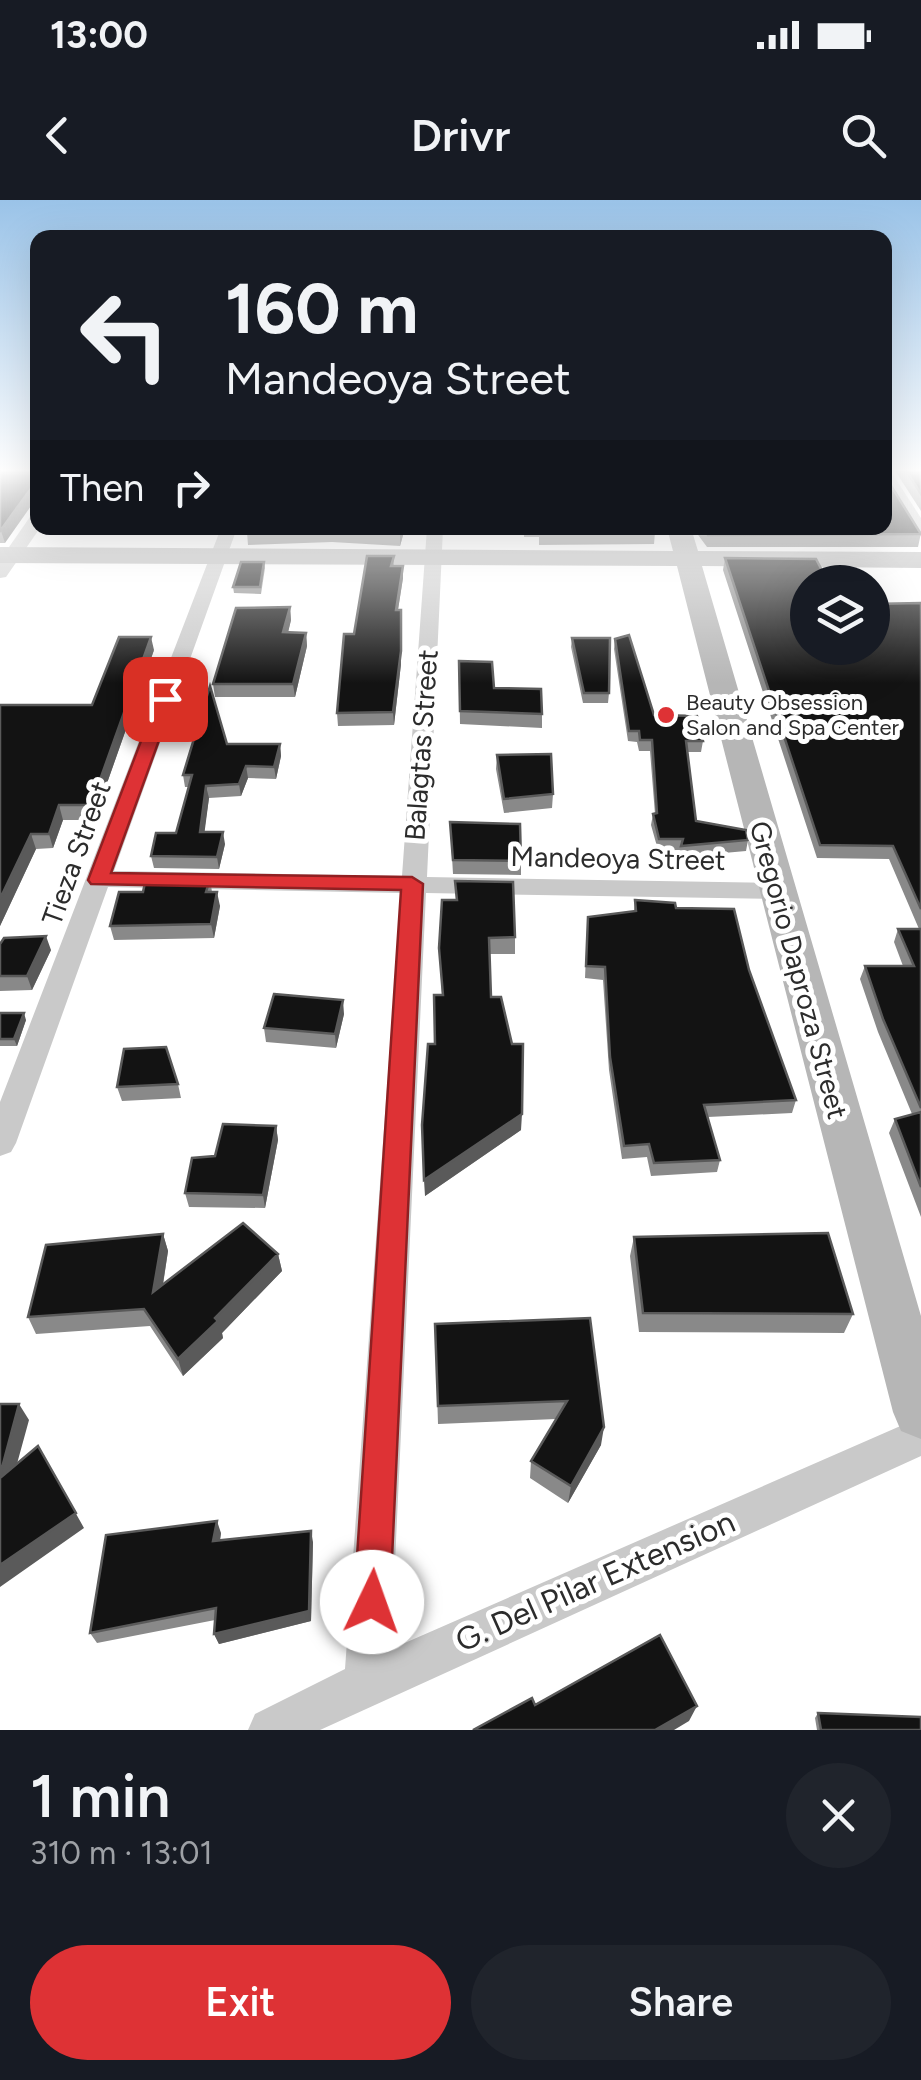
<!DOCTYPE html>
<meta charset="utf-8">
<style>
body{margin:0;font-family:Figtree,sans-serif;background:#20242c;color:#f1f3f6;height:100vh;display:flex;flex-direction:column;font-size:38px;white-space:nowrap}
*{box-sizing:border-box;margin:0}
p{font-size:32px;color:#9ea1a6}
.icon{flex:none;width:55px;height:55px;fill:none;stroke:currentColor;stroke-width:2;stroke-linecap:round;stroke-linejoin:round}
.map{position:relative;height:1530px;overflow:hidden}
.sheet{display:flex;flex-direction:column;background:#171b24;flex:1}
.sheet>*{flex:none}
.guide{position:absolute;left:30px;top:30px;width:862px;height:305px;border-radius:20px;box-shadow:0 10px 40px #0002;background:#171b24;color:#f1f3f6;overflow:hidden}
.buttons{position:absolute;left:790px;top:365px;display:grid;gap:20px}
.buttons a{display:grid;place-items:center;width:100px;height:100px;border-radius:50%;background:#171b24;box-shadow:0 10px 40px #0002;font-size:50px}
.pin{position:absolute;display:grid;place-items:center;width:85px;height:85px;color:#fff;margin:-42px;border-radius:20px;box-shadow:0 5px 15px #0006}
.me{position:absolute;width:110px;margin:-55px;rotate:3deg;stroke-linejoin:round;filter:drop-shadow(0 0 8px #0008)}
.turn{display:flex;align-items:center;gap:35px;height:210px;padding:0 30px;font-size:45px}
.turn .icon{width:130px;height:130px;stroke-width:2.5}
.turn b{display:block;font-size:70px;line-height:85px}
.then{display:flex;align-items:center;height:95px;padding:0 30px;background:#0003;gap:20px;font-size:38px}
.round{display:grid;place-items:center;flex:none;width:105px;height:105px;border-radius:52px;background:#20242c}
.head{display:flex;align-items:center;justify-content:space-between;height:170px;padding:0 30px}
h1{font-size:60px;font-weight:600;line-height:75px}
.button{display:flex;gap:20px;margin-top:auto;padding:20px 30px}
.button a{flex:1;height:115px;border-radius:60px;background:#de3235;color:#fff;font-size:40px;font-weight:600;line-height:115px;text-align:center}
.button a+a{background:#20242c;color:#f1f3f6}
.status{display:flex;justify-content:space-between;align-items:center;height:70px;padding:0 50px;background:#171b24;direction:ltr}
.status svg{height:28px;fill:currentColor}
header{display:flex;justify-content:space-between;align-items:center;height:130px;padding:0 30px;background:#171b24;font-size:45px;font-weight:600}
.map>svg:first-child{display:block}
</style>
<div class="status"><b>13:00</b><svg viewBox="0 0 49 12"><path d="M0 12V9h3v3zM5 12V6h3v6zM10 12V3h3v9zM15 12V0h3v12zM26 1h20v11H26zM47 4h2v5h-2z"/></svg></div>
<header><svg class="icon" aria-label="back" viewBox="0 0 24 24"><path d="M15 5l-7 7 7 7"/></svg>Drivr<svg class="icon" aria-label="search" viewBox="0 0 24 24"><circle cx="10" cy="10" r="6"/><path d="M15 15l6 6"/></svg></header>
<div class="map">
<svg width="921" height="1530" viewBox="0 0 921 1530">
<rect width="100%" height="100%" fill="#fff"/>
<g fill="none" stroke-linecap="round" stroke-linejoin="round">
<!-- street -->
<path fill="#c9c9c9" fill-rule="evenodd" d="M885 269 890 270 921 318V336L915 335 885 286Z
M38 313 40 328 6 377 0 378V360L32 314Z
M221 328H237L114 671 402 676 427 328H443L427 677 778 683 791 691 778 699 426 693 391 1449 921 1217V1256L320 1530H248L255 1514 345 1469 401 693 108 687 16 943 11 952 0 956V902Z"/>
<!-- secondary -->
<path fill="#b6b6b6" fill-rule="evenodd" d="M667 328H691L698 351 921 352V368L702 366 921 1116V1239L901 1231 893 1212 677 366 0 363V347L673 351Z"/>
</g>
<!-- wall -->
<path fill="#898989" d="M0 269 5 343H0Z
M894 269H921V311Z
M248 328H405L400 346 332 342 248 345 247 332Z
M524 328H654L655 332 654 344 539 345V337H524Z
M693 328H885L921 333 918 347H707Z
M394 356V366L403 378 398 410 401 464 394 525 338 526 337 513 354 434Z
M725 358 808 448 921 403V1017L889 933 895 919 912 914 878 832 860 779 865 766H903L894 742 898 729H919L889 659 817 658 723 370Z
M264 362 265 368 261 394 234 393 233 387Z
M290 407 291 420 288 432 306 433 307 446 295 497H215L213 484Z
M572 438 609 493 608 503H583L571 447Z
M615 439 654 515 703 541 701 552H687L696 621 748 640 746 651 679 657 680 651 658 650 651 625 653 614H655L650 551H639L637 542 628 541 614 449Z
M154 450 94 620H63L53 648 36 649 0 726V505H92Z
M459 461 494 488 542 514V528L460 524Z
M280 544 281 556 276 579 248 578 241 596 209 598 204 632 225 644 219 669 154 668 151 656 176 633 189 587H185L183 575Z
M497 555 553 594 552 608 504 613 496 569Z
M450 622 521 661V675L453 674Z
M210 679 212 692 220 706 214 738 114 740 110 726 143 692Z
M455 681 515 737V754H490L491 797 521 930 425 996 435 844 442 795 439 748 456 700Z
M635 700 676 708 749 770 796 900 792 913 708 917 720 960 717 972 651 976 647 957 622 959 609 870 603 780 585 778 587 730 634 711Z
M0 744 51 750 32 790 0 791Z
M0 813 26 820 17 846H0Z
M344 814 336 848 266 842 264 828Z
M178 884 181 898 122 901 117 887Z
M276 926 278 940 265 1008 189 1007 185 993 215 956Z
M163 1034 168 1051 163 1085 278 1054 282 1071 222 1133 223 1138 183 1176 150 1126 36 1134 28 1117Z
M634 1037 853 1114 844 1133 639 1132 630 1056Z
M590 1118 601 1245 568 1303 530 1278 531 1261 556 1219 438 1224 435 1124Z
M221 1333 220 1341 313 1342 311 1421 219 1444 214 1434 215 1420 97 1443 90 1433Z
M818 1513 921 1530H817L815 1518Z"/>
<!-- shaded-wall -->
<path fill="#5a5a5a" d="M38 279V296L5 343 1 331Z
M401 328H405L400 346V333Z
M403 366V378L396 422V410Z
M290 407 291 420 285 445 283 432Z
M401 410V464L394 525 393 512Z
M306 433 307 446 295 497 293 484Z
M151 437 154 450 94 620 91 605Z
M280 544 281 556 276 579 274 567Z
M246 566 248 578 241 596 239 584Z
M206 586 209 598 203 644 200 632Z
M59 605 63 620 53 648 49 634Z
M223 632 225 644 219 669 217 657Z
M31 634 36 649 0 726V699Z
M217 692 220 706 214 738 211 724Z
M46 736 51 750 32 790 27 776Z
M343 800 344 814 336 848 335 834Z
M24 813 26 820 17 846 14 839Z
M522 914 521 930 425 996 424 980Z
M276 926 278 940 265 1008 263 995Z
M163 1034 168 1051 159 1109 153 1092Z
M278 1054 282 1071 222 1133 223 1138 183 1176 178 1159 215 1118Z
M19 1204 29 1220 9 1293 0 1280V1275Z
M604 1227 601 1245 568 1303 571 1286Z
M38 1246 84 1328 0 1387V1365Z
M217 1321 221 1333 218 1352 213 1341Z
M311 1331 313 1342 311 1421 219 1444 214 1434Z
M697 1506 689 1521 674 1530H655Z"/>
<!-- building -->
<path fill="#131313" stroke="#5a5a5a" stroke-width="2.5" d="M0 269H38V279L0 331Z
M905 269H921V294Z
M885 276 921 334 708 335 704 328H885Z
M248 328H401L400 333 331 329 247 332Z
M540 328H654L655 332H540Z
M367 356H394L391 366H403L396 410H401V451L393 512 337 513 344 434H354Z
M725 358 816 359 828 382H808V448H872V404L921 403V709L893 646 820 645Z
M241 362H264L260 387H233Z
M290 407 283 432 306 433 293 484H213L236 408Z
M629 435 654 515 697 516 703 541H686L696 621 746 630 748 640 681 646 683 639H659L653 614 657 613 652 540H640L639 531H629L615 439Z
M119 437H151L91 605H59L49 634H31L0 699V505H92Z
M572 438H610L609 493H584Z
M459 461 492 462 494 488 541 489 542 514 460 511Z
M210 486 227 544H280L274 567 246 566 239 584 206 586 200 632H223L217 657 151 656 156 633H176L192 575H183Z
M551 554 553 594 504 599 497 555Z
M450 622 520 624 521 661 453 660Z
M146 678 210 679 206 692H217L211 724 110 726 119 692H143Z
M455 681 513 682 515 737 489 738 491 797H501L512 844H523L522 914 424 980 422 925 428 844H435L434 795H443L439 748 442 700H457Z
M635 700 675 703 676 708 734 709 749 770 796 900 704 905 720 960 654 963 649 944 624 946 610 857 605 767 586 766 588 717 636 711Z
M898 729H921V908L883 819 865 766H914Z
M46 736 27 776H0V744L4 738Z
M274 794 343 800 335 834 264 828Z
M0 813H24L14 839H0Z
M166 847 178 884 117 887 124 849Z
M921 912V987L895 919Z
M223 924 276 926 263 995 185 993 192 958 215 956Z
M243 1023 278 1054 215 1118 218 1121 178 1159 144 1109 28 1117 46 1045 163 1034 153 1092Z
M828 1033 853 1114 643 1113 634 1037Z
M590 1118 604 1227 571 1286 531 1261 567 1201 438 1206 435 1124Z
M0 1204H19L0 1275Z
M38 1246 76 1313 0 1365V1278Z
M217 1321 213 1341 311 1331 309 1411 214 1434 216 1408 90 1433 106 1335Z
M660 1435 697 1506 655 1530H473L532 1498 535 1505Z
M818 1513 921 1517V1530H821Z"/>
<!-- sky -->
<linearGradient id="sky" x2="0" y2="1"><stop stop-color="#9ac3e8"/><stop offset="0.56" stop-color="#fff"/><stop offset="1" stop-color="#fff" stop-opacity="0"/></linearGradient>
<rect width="921" height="483" fill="url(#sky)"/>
<!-- route -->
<path fill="#de3235" stroke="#902022" stroke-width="2.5" d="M165 494 174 499 111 673 412 677 423 684 390 1402 384 1415 372 1420 359 1415 354 1402 401 690 91 684 88 680 157 499Z"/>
<!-- markers -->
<circle fill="#de3235" stroke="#fff" stroke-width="4" cx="666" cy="515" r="10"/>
<g text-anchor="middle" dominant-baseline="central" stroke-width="10" stroke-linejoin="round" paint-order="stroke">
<!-- far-poi labels -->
<g font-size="22" fill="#2c2c2c" stroke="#fff" text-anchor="start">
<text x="686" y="502">Beauty Obsession<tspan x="686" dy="25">Salon and Spa Center</tspan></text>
</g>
<!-- street labels -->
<g font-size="28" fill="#2c2c2c" stroke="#fff">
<text transform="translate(421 545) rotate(-86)">Balagtas Street</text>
<text transform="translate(76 653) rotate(-70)">Tieza Street</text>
<text transform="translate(618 658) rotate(1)">Mandeoya Street</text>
<text transform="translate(799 770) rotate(75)">Gregorio Daproza Street</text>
</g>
<!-- near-street labels -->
<g font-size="32" fill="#2c2c2c" stroke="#fff">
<text transform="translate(595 1381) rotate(-24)">G. Del Pilar Extension</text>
</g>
</g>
</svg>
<div class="buttons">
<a><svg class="icon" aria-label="layers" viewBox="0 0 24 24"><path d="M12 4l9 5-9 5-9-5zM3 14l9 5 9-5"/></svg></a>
</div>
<div class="pin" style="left:165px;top:499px;background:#d93025"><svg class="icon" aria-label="arrive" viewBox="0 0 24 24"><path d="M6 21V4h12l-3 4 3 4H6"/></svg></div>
<svg class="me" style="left:372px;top:1402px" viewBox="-20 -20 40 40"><circle r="19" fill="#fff"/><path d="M0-13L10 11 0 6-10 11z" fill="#de3235"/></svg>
<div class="guide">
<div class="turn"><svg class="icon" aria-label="left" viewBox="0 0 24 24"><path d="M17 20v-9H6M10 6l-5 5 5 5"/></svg><div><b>160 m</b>Mandeoya Street</div></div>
<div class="then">Then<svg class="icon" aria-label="right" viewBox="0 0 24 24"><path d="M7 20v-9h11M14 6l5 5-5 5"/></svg></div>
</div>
</div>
<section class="sheet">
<div class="head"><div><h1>1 min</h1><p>310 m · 13:01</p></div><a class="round"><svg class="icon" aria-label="close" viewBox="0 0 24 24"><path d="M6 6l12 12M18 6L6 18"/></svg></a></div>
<div class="button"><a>Exit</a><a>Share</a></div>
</section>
